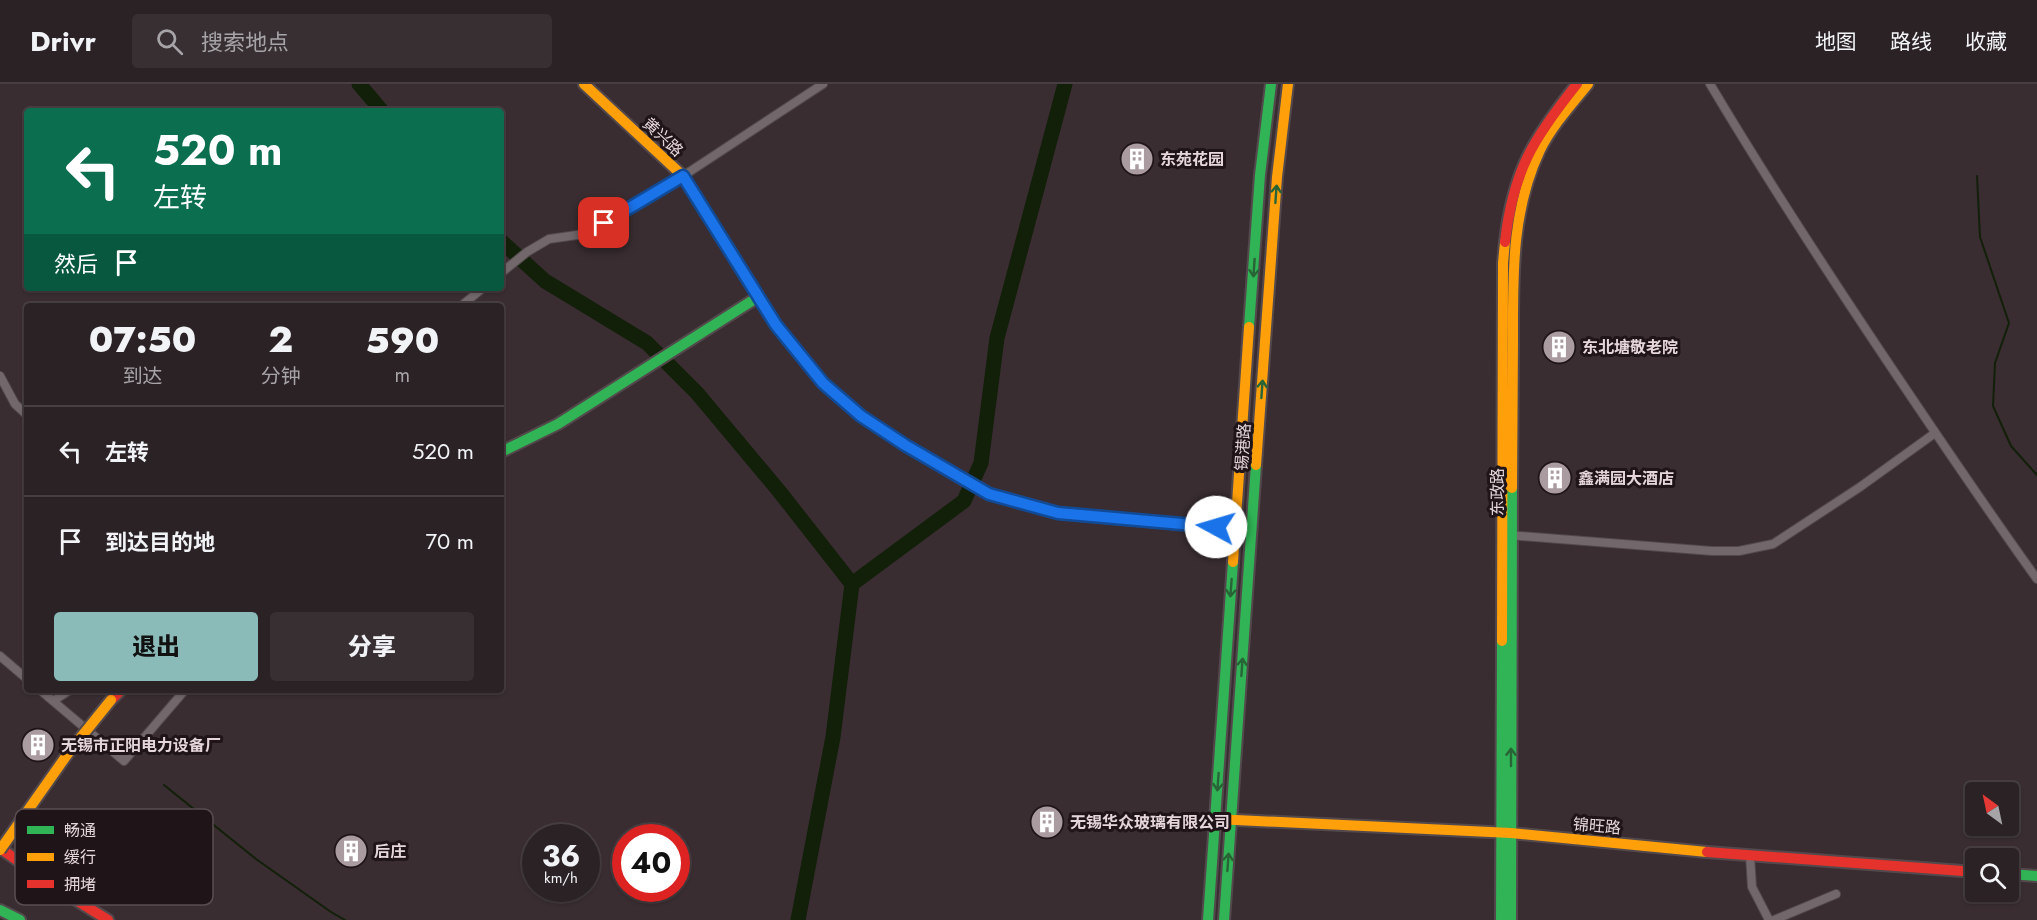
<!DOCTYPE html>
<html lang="zh">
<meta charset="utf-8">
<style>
body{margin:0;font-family:Jost,"Noto Sans SC",sans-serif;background:#372f32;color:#f1f3f6;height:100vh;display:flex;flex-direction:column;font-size:22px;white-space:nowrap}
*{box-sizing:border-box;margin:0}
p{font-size:20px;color:#a6a4a7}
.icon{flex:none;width:33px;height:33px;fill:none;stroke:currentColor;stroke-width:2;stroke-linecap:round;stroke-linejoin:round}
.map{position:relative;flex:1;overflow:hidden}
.drawer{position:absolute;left:24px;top:219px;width:480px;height:390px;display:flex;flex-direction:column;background:#2b2225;border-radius:6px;box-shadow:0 2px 4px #0004,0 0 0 2px #473f42}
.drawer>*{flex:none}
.banner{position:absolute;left:24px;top:24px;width:480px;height:183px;border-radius:6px;box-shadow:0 2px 4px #0004,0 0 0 2px #473f42;background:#0b6e4f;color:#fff;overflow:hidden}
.needle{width:39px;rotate:327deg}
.controls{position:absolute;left:1965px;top:698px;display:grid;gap:12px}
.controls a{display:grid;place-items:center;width:54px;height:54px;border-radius:6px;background:#2b2225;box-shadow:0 2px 4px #0004,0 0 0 2px #473f42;font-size:30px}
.speed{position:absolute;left:522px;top:740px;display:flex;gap:12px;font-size:30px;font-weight:700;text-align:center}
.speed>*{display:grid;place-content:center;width:78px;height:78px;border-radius:50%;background:#2b2225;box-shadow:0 2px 4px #0004,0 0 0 2px #473f42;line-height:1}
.speed small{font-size:15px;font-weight:400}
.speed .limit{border:9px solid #d22;background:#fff;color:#111}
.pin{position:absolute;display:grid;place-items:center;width:51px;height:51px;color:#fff;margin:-26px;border-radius:12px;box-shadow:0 3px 9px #0006}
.me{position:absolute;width:66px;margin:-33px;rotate:276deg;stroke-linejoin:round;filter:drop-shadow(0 0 4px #0008)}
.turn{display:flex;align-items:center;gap:21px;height:126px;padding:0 30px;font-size:27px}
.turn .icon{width:78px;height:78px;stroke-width:2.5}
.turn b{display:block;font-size:42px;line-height:51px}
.then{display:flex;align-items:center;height:57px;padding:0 30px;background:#0003;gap:12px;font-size:22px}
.eta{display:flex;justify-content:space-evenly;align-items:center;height:102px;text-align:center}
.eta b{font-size:36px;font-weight:800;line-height:42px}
.primary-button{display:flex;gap:12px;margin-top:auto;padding:12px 30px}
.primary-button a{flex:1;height:69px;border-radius:6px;background:#8bbbb9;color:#111;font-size:24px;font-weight:800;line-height:69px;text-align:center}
.primary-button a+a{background:#372f32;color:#f1f3f6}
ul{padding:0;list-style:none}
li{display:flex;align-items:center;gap:18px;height:90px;padding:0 30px;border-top:2px solid #473f42}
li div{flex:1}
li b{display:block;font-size:22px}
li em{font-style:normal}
header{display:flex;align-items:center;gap:36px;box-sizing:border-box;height:84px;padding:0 30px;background:#2b2225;border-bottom:2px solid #473f42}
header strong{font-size:28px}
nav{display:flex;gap:33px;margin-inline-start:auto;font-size:21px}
.search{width:420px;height:54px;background:#372f32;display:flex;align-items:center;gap:15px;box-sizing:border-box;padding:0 21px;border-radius:6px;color:#a6a4a7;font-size:22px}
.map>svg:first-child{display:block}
</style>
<header>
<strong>Drivr</strong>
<div class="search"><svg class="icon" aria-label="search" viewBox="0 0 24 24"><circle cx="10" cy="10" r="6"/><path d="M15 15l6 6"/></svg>搜索地点</div>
<nav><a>地图</a><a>路线</a><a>收藏</a></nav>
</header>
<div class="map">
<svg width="2037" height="836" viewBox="0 0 2037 836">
<rect width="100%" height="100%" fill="#392d31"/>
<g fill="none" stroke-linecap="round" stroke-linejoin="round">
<!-- stream -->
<path stroke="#121f09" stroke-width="2" d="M1977 92 1980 153 2009 239 1995 279 1993 322 2011 362 2037 391
M164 701 256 775 331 828 345 836"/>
<!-- river -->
<path stroke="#121f09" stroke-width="15" d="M359 0 382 27
M501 157 545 197 647 259 697 309 779 407 852 500
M798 836 833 653 852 500 964 417 981 379 997 254 1065 0"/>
<!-- street casing -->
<g stroke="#53494c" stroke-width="10">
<path id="street" d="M1710 0C1766 94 1826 186 1887 277 1936 350 1985 423 2037 495
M501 189 527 168 549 155 584 150 683 92 823 0
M461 222 483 204
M0 292 15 320 27 331
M1507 451 1712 467H1739L1773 460 1860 403 1935 349
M0 572 27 595
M40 606 53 617
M70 606 53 617 124 677 185 606
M1750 772 1752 803 1769 836
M1774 836 1836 810"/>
</g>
<!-- fast casing -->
<g stroke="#53494c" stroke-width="14">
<path id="fast" d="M1249 243 1260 91 1271 0
M501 368 558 340 758 213
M2008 790 2037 792
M0 826 20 836
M1208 836 1233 478
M1224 836 1256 381
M1501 836 1502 557
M1511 836 1512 404"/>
</g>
<!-- slow casing -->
<g stroke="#53494c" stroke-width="14">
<path id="slow" d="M584 0 683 92 733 172
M1256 381 1277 93 1288 0
M1512 404C1512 355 1513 307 1513 258 1513 193 1511 127 1540 66 1552 42 1571 21 1588 0
M1034 422 1058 429 1236 445
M1233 478 1249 243
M1502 557 1503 179 1505 158
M1215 735 1511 749 1707 768"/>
</g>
<!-- jam casing -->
<g stroke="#53494c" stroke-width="14">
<path id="jam" d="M1505 158C1513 87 1533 55 1577 0
M733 172 776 241 823 299 861 332 905 361 989 410 1034 422
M111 616 121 606
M0 764 52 801 108 836
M1707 768 1976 788"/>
</g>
<!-- street -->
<use href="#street" stroke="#72686c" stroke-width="8"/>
<!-- fast -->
<use href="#fast" stroke="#30b455" stroke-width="10"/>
<!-- slow -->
<use href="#slow" stroke="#ff9f0a" stroke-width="10"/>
<!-- jam -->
<use href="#jam" stroke="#e5322d" stroke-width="10"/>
<!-- slow-bridge casing -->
<g stroke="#53494c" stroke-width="14" stroke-linecap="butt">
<path id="slow-bridge" d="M0 766 69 668 111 616"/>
</g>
<!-- slow-bridge -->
<use href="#slow-bridge" stroke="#ff9f0a" stroke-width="10"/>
</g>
<!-- one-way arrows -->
<defs><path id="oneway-shaft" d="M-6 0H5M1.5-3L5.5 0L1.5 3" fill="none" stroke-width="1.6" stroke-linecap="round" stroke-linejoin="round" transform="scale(1.5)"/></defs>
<g stroke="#286436">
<use href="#oneway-shaft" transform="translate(1276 110) rotate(-86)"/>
<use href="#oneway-shaft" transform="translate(1254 184) rotate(94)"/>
<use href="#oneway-shaft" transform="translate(1262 305) rotate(-86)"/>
<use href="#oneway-shaft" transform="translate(1231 504) rotate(94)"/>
<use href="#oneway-shaft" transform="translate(1242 583) rotate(-86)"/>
<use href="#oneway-shaft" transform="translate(1511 673) rotate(-90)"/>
<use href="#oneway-shaft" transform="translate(1218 698) rotate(94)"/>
<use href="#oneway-shaft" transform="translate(1228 778) rotate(-86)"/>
</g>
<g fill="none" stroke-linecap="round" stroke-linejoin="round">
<!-- route casing -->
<g stroke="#114b97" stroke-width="15">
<path id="route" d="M604 139 683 92 776 241 823 299 861 332 905 361 989 410 1058 429 1216 443"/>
</g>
<!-- route -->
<use href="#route" stroke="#1a73e8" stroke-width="10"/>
</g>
<!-- icons -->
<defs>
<g id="building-disc" transform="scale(1.725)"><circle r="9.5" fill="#a99ba0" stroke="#1f1418"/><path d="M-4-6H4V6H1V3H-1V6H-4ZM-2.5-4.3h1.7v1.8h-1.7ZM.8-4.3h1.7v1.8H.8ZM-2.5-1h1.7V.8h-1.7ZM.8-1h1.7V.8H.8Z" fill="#fff"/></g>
</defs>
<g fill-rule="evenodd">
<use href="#building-disc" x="1137" y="75"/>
<use href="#building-disc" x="1559" y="263"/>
<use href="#building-disc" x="1555" y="394"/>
<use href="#building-disc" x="38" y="661"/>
<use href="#building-disc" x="1047" y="738"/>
<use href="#building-disc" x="351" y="767"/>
</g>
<g text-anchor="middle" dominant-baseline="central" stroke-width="6" stroke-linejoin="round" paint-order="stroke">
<!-- street labels -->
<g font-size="16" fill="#e5d6db" stroke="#1f1418">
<text transform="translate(663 53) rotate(43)">黄兴路</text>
<text transform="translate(1243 363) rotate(-86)">锡港路</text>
<text transform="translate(1497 408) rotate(-90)">东政路</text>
<text transform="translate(1597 742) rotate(5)">锦旺路</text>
</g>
<!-- poi labels -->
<g font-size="16" font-weight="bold" fill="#e5d6db" stroke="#1f1418" text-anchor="start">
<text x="1160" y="75">东苑花园</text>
<text x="1582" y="263">东北塘敬老院</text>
<text x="1578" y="394">鑫满园大酒店</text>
<text x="61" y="661">无锡市正阳电力设备厂</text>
<text x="1070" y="738">无锡华众玻璃有限公司</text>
<text x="374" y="767">后庄</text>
</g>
</g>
<!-- legend -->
<rect x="15" y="725" width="198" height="96" rx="9" fill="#1f1418" stroke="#5a4e52" stroke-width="1.5"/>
<rect x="27" y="742" width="27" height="8" fill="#30b455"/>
<rect x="27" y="769" width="27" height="8" fill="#ff9f0a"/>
<rect x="27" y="796" width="27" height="8" fill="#e5322d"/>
<g font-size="16" fill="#e5d6db">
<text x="64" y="752">畅通</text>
<text x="64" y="779">缓行</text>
<text x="64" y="806">拥堵</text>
</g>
</svg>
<div class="controls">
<a><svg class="needle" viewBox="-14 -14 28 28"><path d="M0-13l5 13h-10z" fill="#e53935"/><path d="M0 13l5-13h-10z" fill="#a6a4a7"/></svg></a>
<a><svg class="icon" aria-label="search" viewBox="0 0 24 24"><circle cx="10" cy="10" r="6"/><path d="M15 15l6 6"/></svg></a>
</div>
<div class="speed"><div>36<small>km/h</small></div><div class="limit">40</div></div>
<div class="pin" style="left:604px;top:139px;background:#d93025"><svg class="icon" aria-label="arrive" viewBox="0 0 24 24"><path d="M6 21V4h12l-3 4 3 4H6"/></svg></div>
<svg class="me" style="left:1216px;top:443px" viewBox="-20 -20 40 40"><circle r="19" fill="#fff"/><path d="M0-13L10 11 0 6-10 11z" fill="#1a73e8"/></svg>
<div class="banner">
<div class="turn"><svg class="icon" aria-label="left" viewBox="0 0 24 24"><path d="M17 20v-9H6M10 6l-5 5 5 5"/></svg><div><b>520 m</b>左转</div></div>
<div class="then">然后<svg class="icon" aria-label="arrive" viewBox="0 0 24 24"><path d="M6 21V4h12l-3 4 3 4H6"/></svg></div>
</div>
<section class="drawer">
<div class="eta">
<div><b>07:50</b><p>到达</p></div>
<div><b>2</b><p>分钟</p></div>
<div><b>590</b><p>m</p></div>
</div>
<ul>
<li><svg class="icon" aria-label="left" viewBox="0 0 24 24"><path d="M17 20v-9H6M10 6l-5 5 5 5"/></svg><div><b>左转</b></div><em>520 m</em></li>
<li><svg class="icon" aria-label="arrive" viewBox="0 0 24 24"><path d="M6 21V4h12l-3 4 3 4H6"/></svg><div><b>到达目的地</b></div><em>70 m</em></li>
</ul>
<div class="primary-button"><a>退出</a><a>分享</a></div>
</section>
</div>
